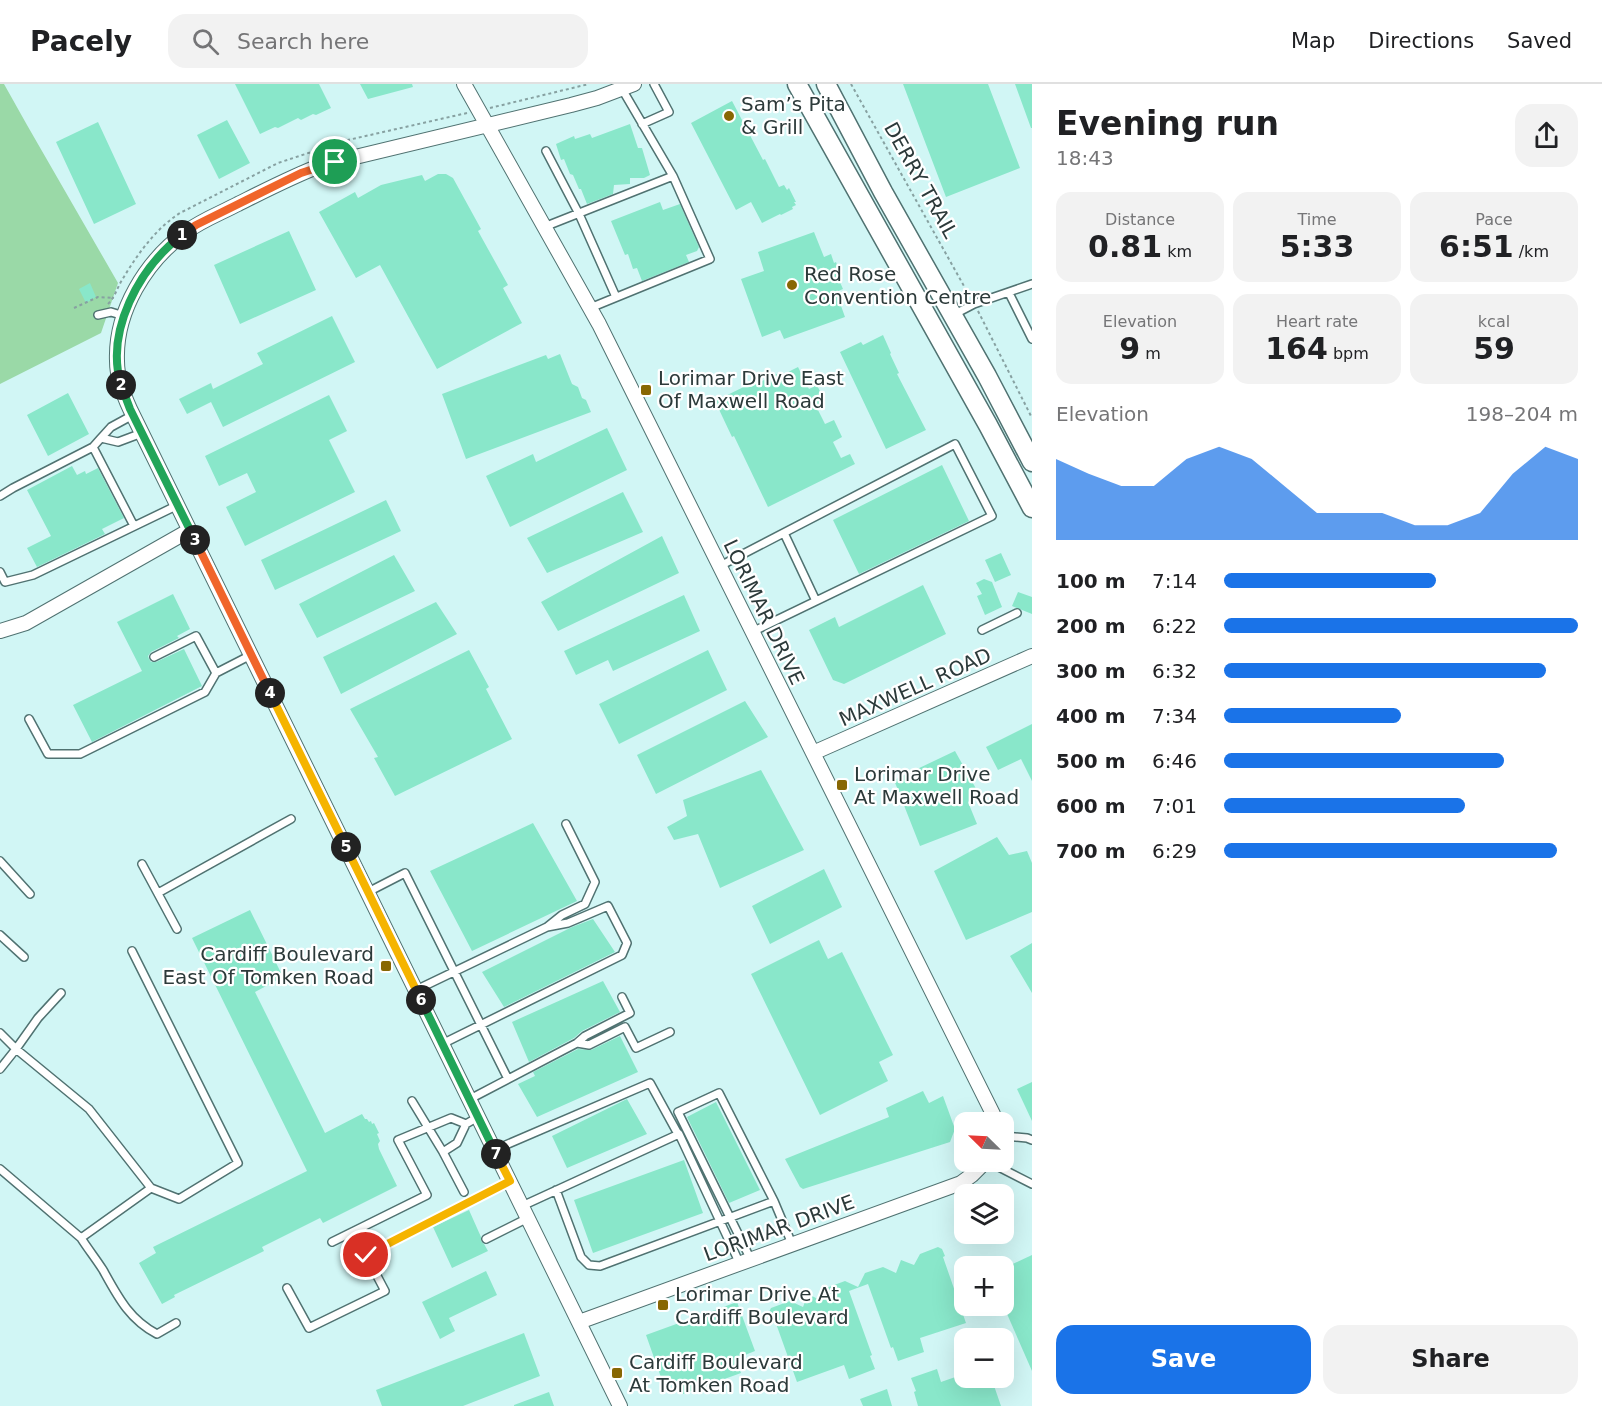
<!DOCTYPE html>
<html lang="en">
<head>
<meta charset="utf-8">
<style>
  body { margin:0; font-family:"DejaVu Sans",sans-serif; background:#f2f2f2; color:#202124; height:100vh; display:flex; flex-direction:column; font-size:22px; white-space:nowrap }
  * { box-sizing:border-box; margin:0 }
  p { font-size:20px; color:#757577 }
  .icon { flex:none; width:33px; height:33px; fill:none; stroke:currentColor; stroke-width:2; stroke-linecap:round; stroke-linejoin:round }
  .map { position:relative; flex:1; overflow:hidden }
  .drawer { display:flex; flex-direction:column; background:#fff; width:570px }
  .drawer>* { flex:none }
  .needle { width:39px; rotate:294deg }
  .tools { position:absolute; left:954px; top:1028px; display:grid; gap:12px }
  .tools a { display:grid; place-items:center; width:60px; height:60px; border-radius:12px; background:#fff; box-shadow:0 6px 24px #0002; font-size:30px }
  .pin { position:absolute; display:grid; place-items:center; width:51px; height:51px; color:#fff; margin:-26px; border:3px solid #fff; border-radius:50%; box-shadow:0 2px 6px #0007 }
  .km { position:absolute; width:30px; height:30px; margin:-15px; border-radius:50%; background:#222; color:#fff; font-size:16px; line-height:30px; text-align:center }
  .round { display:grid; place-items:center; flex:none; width:63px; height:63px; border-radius:18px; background:#f2f2f2 }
  .headline { display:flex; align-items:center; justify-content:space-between; height:102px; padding:0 24px }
  h1 { font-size:33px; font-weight:800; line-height:45px }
  .stats { display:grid; grid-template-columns:repeat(3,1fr); gap:9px; height:102px; padding:6px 24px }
  .stats div { display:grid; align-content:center; border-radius:15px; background:#f2f2f2; text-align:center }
  .stats b { font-size:30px; font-weight:800 }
  .stats small { font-size:16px; font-weight:400 }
  .stats p { font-size:16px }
  .chart { height:168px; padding:12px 24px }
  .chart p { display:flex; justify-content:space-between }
  .chart svg { width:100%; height:108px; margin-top:6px; fill:#1a73e8; opacity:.7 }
  .cta { display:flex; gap:12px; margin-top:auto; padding:12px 24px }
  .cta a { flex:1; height:69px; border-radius:18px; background:#1a73e8; color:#fff; font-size:24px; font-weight:800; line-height:69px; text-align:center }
  .cta a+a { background:#f2f2f2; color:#202124 }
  ul { padding:0 24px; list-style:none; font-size:20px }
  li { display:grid; grid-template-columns:96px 72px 1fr; align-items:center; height:45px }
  li i { height:15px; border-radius:8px; background:#1a73e8 }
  header { display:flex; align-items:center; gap:36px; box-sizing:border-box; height:84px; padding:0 30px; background:#fff; border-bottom:2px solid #e0e0e0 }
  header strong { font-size:28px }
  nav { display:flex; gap:33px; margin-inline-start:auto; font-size:21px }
  .search { width:420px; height:54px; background:#f2f2f2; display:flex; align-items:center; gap:15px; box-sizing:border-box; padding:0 21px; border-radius:18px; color:#757577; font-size:22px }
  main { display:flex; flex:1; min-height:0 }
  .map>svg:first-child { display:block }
</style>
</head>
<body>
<header>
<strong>Pacely</strong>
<div class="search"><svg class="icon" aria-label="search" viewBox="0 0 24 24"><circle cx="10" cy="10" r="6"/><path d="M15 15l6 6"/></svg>Search here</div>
<nav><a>Map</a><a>Directions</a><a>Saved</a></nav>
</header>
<main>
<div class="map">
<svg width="1032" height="1322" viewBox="0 0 1032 1322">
  <rect width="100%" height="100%" fill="#d1f6f5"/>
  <path fill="#9ad9a7" d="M0 0H4L27 41 118 199 101 249 0 300Z"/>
  <path fill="#89e7ca" d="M235 0H319L331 24 316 31 313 30 301 36 298 34 278 44 275 43 260 50Z
    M360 0H412L413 3 368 15Z
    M903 0H988L1020 84 946 113Z
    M1015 0H1032V44H1031Z
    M732 17 763 76 765 75 779 103 784 101 787 106 789 104 796 118H794L796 121 792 123 793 125 781 131 780 130 762 139 751 118 736 126 691 39Z
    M227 36 250 79 219 95 197 51Z
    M98 38 136 120 94 140 56 58Z
    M630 40 638 64H642L650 91 644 94H630V100L614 101 613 110 587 120 581 105H579L573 91 570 90 564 75 561 76 556 60 574 52 575 55 590 50 592 54Z
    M438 90H446L453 94 481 145 478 147 508 201 503 204 522 239 437 285 380 181 356 194 319 128 355 108 358 114 381 101 422 91 425 97Z
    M660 118 663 126 680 120 699 163 697 167 686 171 689 178 642 197 637 184 633 185 628 170 625 171 611 137Z
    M289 147 316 206 240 240 214 181Z
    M814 148 824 173 831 170 834 179 836 178 842 195 839 196 843 205 836 208 845 233 784 255 780 246 762 253 741 195 764 187 758 168Z
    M90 199 96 213 86 219 79 205Z
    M332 232 355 278 223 343 211 318 187 330 179 315 211 299 213 305 263 280 257 269Z
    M883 251 891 269 890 270 899 289 897 290 926 346 886 365 840 268 861 258 863 261Z
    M560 270 572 300 578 303 582 314 586 316 591 328 466 375 442 310 546 271 548 275Z
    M798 283 809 305 817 301 825 318 816 322 825 340 834 336 842 353 833 358 841 374 850 370 855 380 768 423 734 352 732 353 715 317 758 296 760 298 779 289 780 292Z
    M68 309 89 350 48 372 27 331Z
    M329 311 347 347 329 356 355 408 245 462 226 423 256 408 247 389 219 402 205 372Z
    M607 344 627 386 510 443 486 392 533 370 536 378Z
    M942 381 969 437 859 490 833 436Z
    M72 382 77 391 85 387 86 390 98 384 124 434 102 445 105 450 37 483 27 464 51 452 27 406Z
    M623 408 643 448 547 489 527 454Z
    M386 416 401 447 275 506 261 476Z
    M662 452 679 489 558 547 541 518Z
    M1001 469 1011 491 995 498 985 476Z
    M394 471 415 507 317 554 299 520Z
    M984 495 992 498 1002 523 985 531 977 512 982 510 976 499Z
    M923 501 946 550 844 600 833 596 809 546 835 533 839 543Z
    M1018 508 1032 513V530L1012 522Z
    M173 510 190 545 177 552 179 554 151 568 148 572 149 575 151 578H156L184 565 202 602 92 658 73 621 142 587 117 538Z
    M684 511 700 547 613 587 608 576 576 591 564 567Z
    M436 518 457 550 341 610 323 573Z
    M469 566 489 603 486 605 512 655 395 712 374 674 378 673 350 625Z
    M708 566 727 606 619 660 599 620Z
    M745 617 768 653 656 710 637 671Z
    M1032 640V697L1021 675 998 686 986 663Z
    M955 667 979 710 968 718 977 740 920 762 894 696Z
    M761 686 804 766 720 804 698 750 674 756 667 743 687 732 683 716Z
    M533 739 577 817 472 867 430 787Z
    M997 753 1009 771 1027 767 1032 779V828L966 856 934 787Z
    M824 785 842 823 770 860 752 822Z
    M250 826 283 893 255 908 325 1049 362 1030 365 1035H367L369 1038 371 1037 372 1040 374 1039 379 1049 377 1050 380 1057 378 1060 379 1065 397 1102 323 1139 320 1134 262 1163 264 1167 174 1211 175 1213 162 1220 139 1179 156 1169 153 1163 307 1087 192 854Z
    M593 835 615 868 504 923 482 888 572 843Z
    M819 856 828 875 842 868 893 971 879 978 888 997 820 1031 751 890Z
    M1032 859V909L1010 872Z
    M603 897 620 928 582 947 574 954 529 978 512 938Z
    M620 952 638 988 537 1033 518 1000 535 992 533 988 578 965 591 966Z
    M1032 998V1037L1017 1005Z
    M923 1007 929 1019 943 1012 955 1045 950 1058 803 1105 800 1103 785 1075 889 1033 886 1024Z
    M627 1015 647 1050 567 1084 552 1052Z
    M716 1018 760 1106 729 1119 687 1033Z
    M684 1076 703 1129 593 1169 574 1116Z
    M469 1126 481 1153V1157L484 1160 488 1167 452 1184 433 1143Z
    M938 1163 942 1165 945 1172 943 1173 966 1239 920 1254 924 1268 898 1277 893 1263 891 1264 868 1200 849 1207 872 1271 870 1272 875 1285 849 1295 844 1281 797 1298 774 1234 772 1235 769 1228 771 1224 790 1217 803 1223 808 1210 820 1216 826 1204 845 1197 858 1203 865 1189 883 1183 896 1189 901 1176 914 1181 920 1170Z
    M1032 1171V1287L1004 1223V1184Z
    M486 1187 497 1211 449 1234 455 1247 440 1255 422 1218Z
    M737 1218 755 1267 735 1275 741 1289 683 1310 679 1296 664 1302 646 1251Z
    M524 1249 540 1292 463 1322H382L376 1306Z
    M937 1285 941 1298 964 1290V1293H991L1001 1322H918L914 1308 916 1307 911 1294Z
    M887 1305 892 1322H863L860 1315Z
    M549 1308 554 1322H514V1321Z"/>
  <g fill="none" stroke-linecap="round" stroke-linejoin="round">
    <g stroke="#507271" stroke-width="10">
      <path id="lane" d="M622 5 673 92
        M642 40 669 28 654 0
        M546 67 579 130 616 213
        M544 143 673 92 710 175 590 224
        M1009 209 1032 255
        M98 231 111 228 124 232
        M953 231 974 220 1032 200
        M133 331 111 343 101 354 118 358 142 349
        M93 363 134 442
        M0 412 13 404 93 363 101 354
        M784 449 816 517
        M720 482 955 360 992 432 752 548
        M0 488 5 498 33 491 178 421
        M982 546 1017 529
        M154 573 196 552 216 589
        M29 635 48 670H80L205 608 216 589 251 571
        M0 777 30 810
        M142 780 177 845
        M368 808 405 789 508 995
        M158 809 291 735
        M0 851 24 873
        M416 906 547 843 562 831 585 820 595 798 566 740
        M61 909 38 934 16 965 89 1025 151 1104 179 1115 238 1079 132 867
        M0 949 16 965 0 985
        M577 959 589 961 625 943 636 964 670 948
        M442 960 622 871 627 859 608 822 568 839 547 843
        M470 1015 577 959 585 952 630 929 622 913
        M412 1017 443 1068
        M1004 1052 1027 1054 1032 1056
        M494 1066 650 999 678 1050
        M987 1077 1032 1100
        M0 1085 81 1154 151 1104
        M556 1106 581 1173 589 1181 600 1182 774 1117 792 1160
        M464 1108 443 1068 457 1059 466 1040
        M522 1122 679 1050 740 1180
        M81 1154C88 1165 96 1175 103 1186 118 1213 129 1235 157 1250L176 1239
        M486 1155 528 1134
        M332 1158 427 1111 398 1056 451 1034 466 1040 478 1033
        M751 1176 678 1028 719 1009 774 1117
        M287 1204 309 1244 385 1207 366 1171 510 1097"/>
    </g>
    <g stroke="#507271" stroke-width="16">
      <path id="street" d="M464 0 599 240 993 1030V1038
        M0 547 26 539 190 446
        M813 669 1032 572
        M579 1238 961 1099 972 1091 986 1077
        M620 1322 130 325C123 310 117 294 117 277 115 227 146 177 186 148 202 136 221 129 238 120 266 106 293 92 322 81L571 21 597 14 634 0"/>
    </g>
    <g stroke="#507271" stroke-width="21">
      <path id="secondary" d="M797 0 988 341 1032 424
        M826 0 883 108 987 292 1032 378"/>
    </g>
    <path stroke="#87a1a1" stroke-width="2" stroke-dasharray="3 3" stroke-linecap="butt" d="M851 0 969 211
      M490 24 589 0
      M108 220C115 213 117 204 122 196 137 171 155 145 180 129L278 79 348 56 467 29
      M74 224 98 213 114 214
      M978 227 1032 334"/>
    <use href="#lane" stroke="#fff" stroke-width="7"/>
    <use href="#street" stroke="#fff" stroke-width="14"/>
    <use href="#secondary" stroke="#fff" stroke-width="18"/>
  </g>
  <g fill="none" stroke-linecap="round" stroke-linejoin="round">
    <g stroke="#fff" stroke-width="12">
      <path id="split-1" d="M182 151 196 141 301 89 335 78"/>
    </g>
    <g stroke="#fff" stroke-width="12">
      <path id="split-2" d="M121 301C105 247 139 184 182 151"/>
    </g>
    <g stroke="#fff" stroke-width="12">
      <path id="split-3" d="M121 301 130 325 195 456"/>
    </g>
    <g stroke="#fff" stroke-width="12">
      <path id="split-4" d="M195 456 270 609"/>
    </g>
    <g stroke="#fff" stroke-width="12">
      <path id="split-5" d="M270 609 346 763"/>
    </g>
    <g stroke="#fff" stroke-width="12">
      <path id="split-6" d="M346 763 421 916"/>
    </g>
    <g stroke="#fff" stroke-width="12">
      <path id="split-7" d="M421 916 496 1070"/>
    </g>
    <g stroke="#fff" stroke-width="12">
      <path id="split-8" d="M366 1171 510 1097 496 1070"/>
    </g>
    <use href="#split-1" stroke="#f0652b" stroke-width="8"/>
    <use href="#split-2" stroke="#22a559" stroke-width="8"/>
    <use href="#split-3" stroke="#22a559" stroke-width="8"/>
    <use href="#split-4" stroke="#f0652b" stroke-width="8"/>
    <use href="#split-5" stroke="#f5b400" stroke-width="8"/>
    <use href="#split-6" stroke="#f5b400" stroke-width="8"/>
    <use href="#split-7" stroke="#22a559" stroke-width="8"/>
    <use href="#split-8" stroke="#f5b400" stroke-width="8"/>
  </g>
  <g fill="#886703" stroke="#fff" stroke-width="2">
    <circle cx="729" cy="32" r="6"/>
    <circle cx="792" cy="201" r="6"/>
    <rect x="640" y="300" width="12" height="12" rx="3"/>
    <rect x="836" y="695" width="12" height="12" rx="3"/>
    <rect x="380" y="876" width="12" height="12" rx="3"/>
    <rect x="657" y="1215" width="12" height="12" rx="3"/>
    <rect x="611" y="1283" width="12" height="12" rx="3"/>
  </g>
  <g text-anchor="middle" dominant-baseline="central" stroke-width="4.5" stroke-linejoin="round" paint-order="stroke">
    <g font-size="20" fill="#2c3a3a" stroke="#fff" text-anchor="start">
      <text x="741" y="20">Sam’s Pita<tspan x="741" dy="23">&amp; Grill</tspan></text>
      <text x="804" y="190">Red Rose<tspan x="804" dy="23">Convention Centre</tspan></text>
      <text x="658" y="294">Lorimar Drive East<tspan x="658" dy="23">Of Maxwell Road</tspan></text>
      <text x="854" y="690">Lorimar Drive<tspan x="854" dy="23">At Maxwell Road</tspan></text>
      <text x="374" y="870" text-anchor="end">Cardiff Boulevard<tspan x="374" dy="23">East Of Tomken Road</tspan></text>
      <text x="675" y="1210">Lorimar Drive At<tspan x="675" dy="23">Cardiff Boulevard</tspan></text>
      <text x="629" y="1278">Cardiff Boulevard<tspan x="629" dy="23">At Tomken Road</tspan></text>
    </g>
    <g font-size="20" fill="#2c3a3a" stroke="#fff">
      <text transform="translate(921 96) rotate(61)">DERRY TRAIL</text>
      <text transform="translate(764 528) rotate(64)">LORIMAR DRIVE</text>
      <text transform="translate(915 603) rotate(-24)">MAXWELL ROAD</text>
      <text transform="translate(779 1144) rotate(-20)">LORIMAR DRIVE</text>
    </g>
  </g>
</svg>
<div class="tools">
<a><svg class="needle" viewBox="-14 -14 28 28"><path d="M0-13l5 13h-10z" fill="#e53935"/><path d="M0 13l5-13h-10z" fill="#757577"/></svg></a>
<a><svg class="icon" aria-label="layers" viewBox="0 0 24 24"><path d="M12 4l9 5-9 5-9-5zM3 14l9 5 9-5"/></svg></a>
<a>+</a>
<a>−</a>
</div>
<div class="pin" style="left:335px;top:78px;background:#1e9e55"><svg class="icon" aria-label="arrive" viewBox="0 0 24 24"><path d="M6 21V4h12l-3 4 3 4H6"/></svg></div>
<div class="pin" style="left:366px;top:1171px;background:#d93025"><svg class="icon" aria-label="check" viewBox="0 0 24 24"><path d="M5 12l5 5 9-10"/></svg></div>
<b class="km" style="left:182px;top:151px">1</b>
<b class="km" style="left:121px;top:301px">2</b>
<b class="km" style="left:195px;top:456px">3</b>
<b class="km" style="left:270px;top:609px">4</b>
<b class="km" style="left:346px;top:763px">5</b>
<b class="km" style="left:421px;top:916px">6</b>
<b class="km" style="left:496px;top:1070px">7</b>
</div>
<section class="drawer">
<div class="headline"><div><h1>Evening run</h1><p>18:43</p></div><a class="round"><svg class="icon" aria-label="share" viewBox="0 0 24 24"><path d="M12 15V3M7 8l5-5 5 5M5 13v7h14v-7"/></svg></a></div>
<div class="stats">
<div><p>Distance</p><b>0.81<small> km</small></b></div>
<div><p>Time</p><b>5:33</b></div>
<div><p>Pace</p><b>6:51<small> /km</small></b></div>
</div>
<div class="stats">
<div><p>Elevation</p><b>9<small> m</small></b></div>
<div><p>Heart rate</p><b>164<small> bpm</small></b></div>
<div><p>kcal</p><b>59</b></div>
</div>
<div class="chart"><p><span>Elevation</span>198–204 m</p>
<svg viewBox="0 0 160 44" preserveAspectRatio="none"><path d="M0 44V11L10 17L20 22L30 22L40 11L50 6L60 11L70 22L80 33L90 33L100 33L110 38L120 38L130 33L140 17L150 6L160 11V44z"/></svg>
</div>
<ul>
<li><b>100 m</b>7:14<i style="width:60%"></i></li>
<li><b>200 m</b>6:22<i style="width:100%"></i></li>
<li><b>300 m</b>6:32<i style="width:91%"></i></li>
<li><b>400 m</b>7:34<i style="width:50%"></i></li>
<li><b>500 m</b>6:46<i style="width:79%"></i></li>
<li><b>600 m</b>7:01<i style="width:68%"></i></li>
<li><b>700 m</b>6:29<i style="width:94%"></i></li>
</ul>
<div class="cta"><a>Save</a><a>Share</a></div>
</section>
</main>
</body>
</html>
